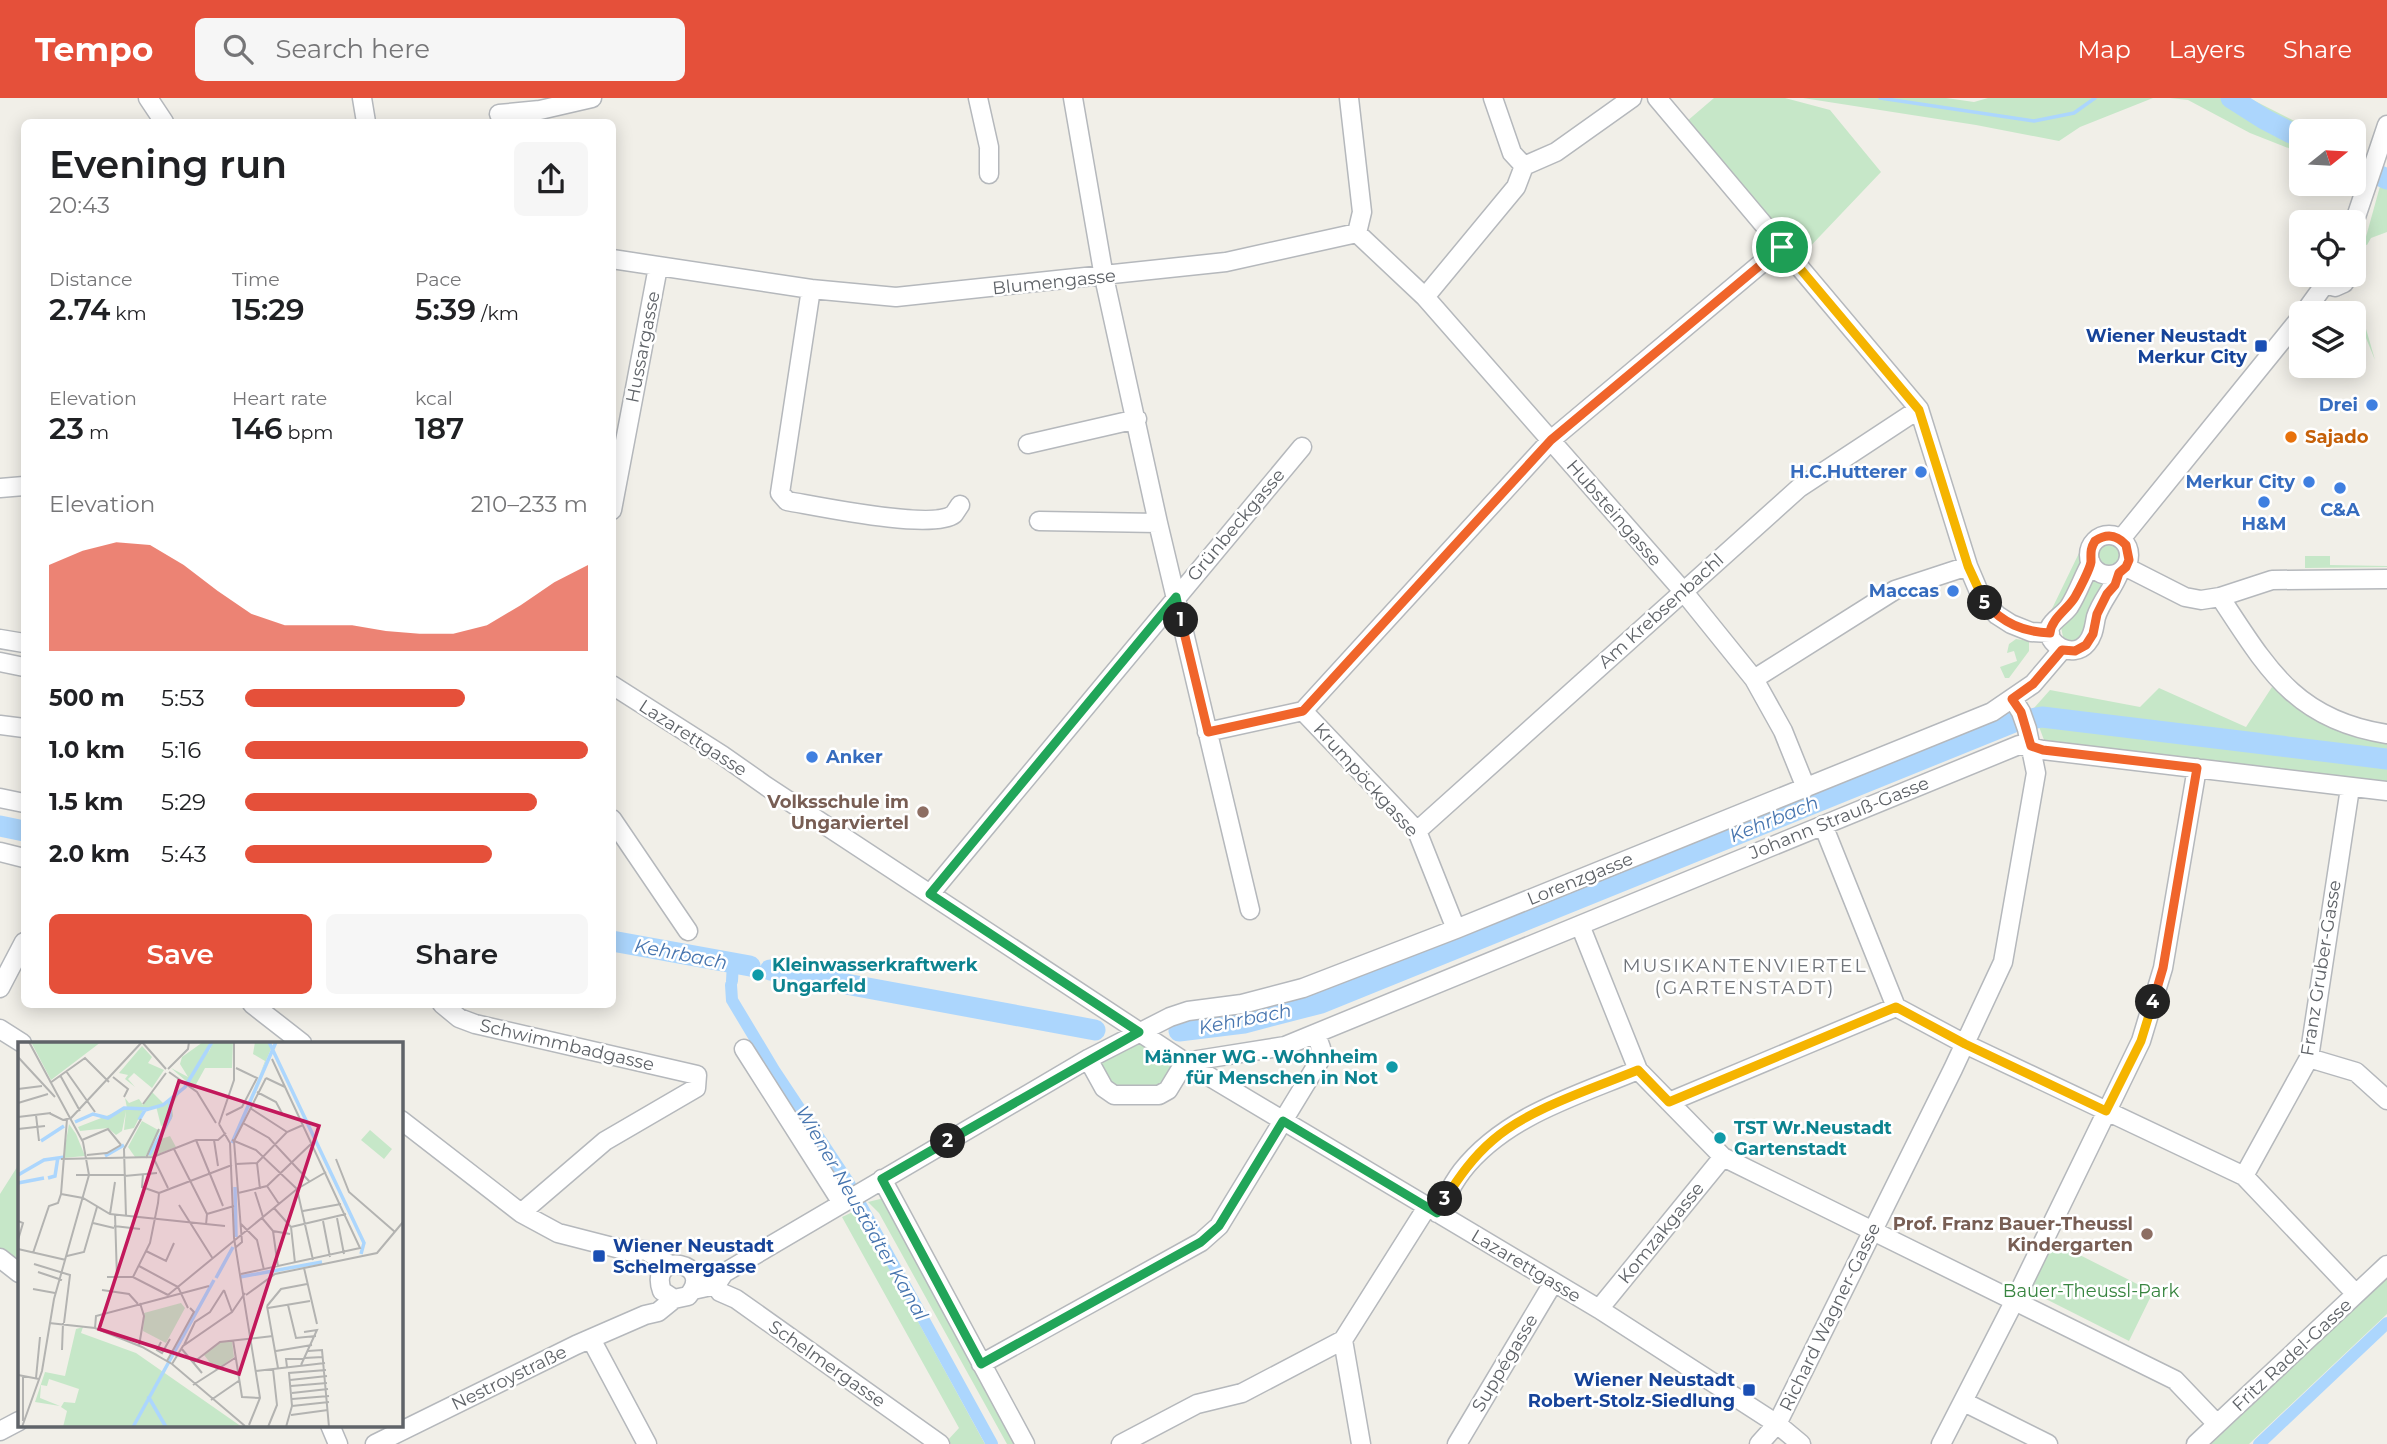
<!DOCTYPE html>
<html lang="en">
<head>
<meta charset="utf-8">
<style>
  body { margin:0; font-family:Montserrat,sans-serif; background:#f6f6f6; color:#202124; height:100vh; display:flex; flex-direction:column; font-size:26px; white-space:nowrap }
  * { box-sizing:border-box; margin:0 }
  p { font-size:23px; color:#757577 }
  .icon { flex:none; width:38px; height:38px; fill:none; stroke:currentColor; stroke-width:2; stroke-linecap:round; stroke-linejoin:round }
  .map { position:relative; flex:1; overflow:hidden }
  .side { position:absolute; left:21px; top:21px; width:595px; height:889px; display:flex; flex-direction:column; background:#fff; border-radius:10px; box-shadow:0 4px 18px #0003 }
  .side>* { flex:none }
  .needle { width:46px; rotate:72deg }
  .tools { position:absolute; left:2289px; top:21px; display:grid; gap:14px }
  .tools a { display:grid; place-items:center; width:77px; height:77px; border-radius:10px; background:#fff; box-shadow:0 4px 18px #0003; font-size:35px }
  .pin { position:absolute; display:grid; place-items:center; width:60px; height:60px; color:#fff; margin:-30px; border:4px solid #fff; border-radius:50%; box-shadow:0 2px 7px #0007 }
  .km { position:absolute; width:35px; height:35px; margin:-18px; border-radius:50%; background:#222; color:#fff; font-size:19px; line-height:35px; text-align:center }
  .round { display:grid; place-items:center; flex:none; width:74px; height:74px; border-radius:10px; background:#f6f6f6 }
  .headline { display:flex; align-items:center; justify-content:space-between; height:119px; padding:0 28px }
  h1 { font-size:38px; font-weight:600; line-height:52px }
  .stats { display:grid; grid-template-columns:repeat(3,1fr); gap:10px; height:119px; padding:7px 28px }
  .stats div { display:grid; align-content:center }
  .stats b { font-size:30px; font-weight:600 }
  .stats small { font-size:19px; font-weight:400 }
  .stats p { font-size:19px }
  .chart { height:196px; padding:14px 28px }
  .chart p { display:flex; justify-content:space-between }
  .chart svg { width:100%; height:126px; margin-top:7px; fill:#e5503a; opacity:.7 }
  .button { display:flex; gap:14px; margin-top:auto; padding:14px 28px }
  .button a { flex:1; height:80px; border-radius:10px; background:#e5503a; color:#fff; font-size:28px; font-weight:600; line-height:80px; text-align:center }
  .button a+a { background:#f6f6f6; color:#202124 }
  ul { padding:0 28px; list-style:none; font-size:23px }
  li { display:grid; grid-template-columns:112px 84px 1fr; align-items:center; height:52px }
  li i { height:18px; border-radius:9px; background:#e5503a }
  header { display:flex; align-items:center; gap:42px; box-sizing:border-box; height:98px; padding:0 35px; background:#e5503a; color:#fff }
  header strong { font-size:33px }
  nav { display:flex; gap:38px; margin-inline-start:auto; font-size:24px }
  .search { width:490px; height:63px; background:#f6f6f6; display:flex; align-items:center; gap:18px; box-sizing:border-box; padding:0 24px; border-radius:10px; color:#757577; font-size:26px }
  .map>svg:first-child { display:block }
</style>
</head>
<body>
<header>
<strong>Tempo</strong>
<div class="search"><svg class="icon" aria-label="search" viewBox="0 0 24 24"><circle cx="10" cy="10" r="6"/><path d="M15 15l6 6"/></svg>Search here</div>
<nav><a>Map</a><a>Layers</a><a>Share</a></nav>
</header>
<div class="map">
<svg width="2387" height="1346" viewBox="0 0 2387 1346">
  <rect width="100%" height="100%" fill="#f1efe8"/>
  <path fill="#c6e7c8" d="M1714 0H1785L1830 12 1881 74 1802 157 1686 24Z
    M1803 0H1946L1974 4 1988 0H2153L2080 29 2059 43 1976 27Z
    M2170 0H2249L2314 33H2301V55L2250 35 2188 2Z
    M2382 81 2387 84V134L2371 140 2367 147 2364 146Z
    M2356 206 2362 217 2375 262 2366 240 2354 244V215H2328L2342 213Z
    M2098 457a11 11 0 1 1 22 0a11 11 0 1 1-22 0Z
    M2080 453C2087 480 2066 501 2048 519Z
    M2305 458H2330V467L2387 468V469L2305 470Z
    M2092 475 2111 481 2091 513 2080 541 2071 544 2063 539 2061 529Z
    M2016 541 2029 543V553L2009 580H2005L2000 569 2017 563 2014 553 2007 555 2009 546Z
    M2272 589 2326 620 2387 639V655L2034 610 2050 592 2140 609 2159 590 2246 629Z
    M2038 626 2387 669V686L2044 642Z
    M1134 946 1142 947 1176 968 1165 988 1116 991 1108 986 1099 965Z
    M19 1066V1166L0 1150V1096Z
    M884 1100 1019 1346H1007L879 1115 868 1104Z
    M857 1112 985 1346H951L947 1343 959 1330 842 1119Z
    M2054 1144 2153 1194 2129 1243 2030 1193Z
    M2387 1180V1216L2249 1346H2211Z"/>
  <g fill="none" stroke-linecap="round" stroke-linejoin="round">
    <path stroke="#acd6fd" stroke-width="3.5" d="M1880 0 2034 23 2074 15 2095 0"/>
    <path stroke="#acd6fd" stroke-width="12" d="M732 883 733 865
      M731 887 732 902 774 972 847 1082 992 1346
      M2259 1346 2387 1225"/>
    <path stroke="#acd6fd" stroke-width="21" d="M2231 0 2264 21 2301 40
      M2354 66 2387 81
      M0 728 24 733
      M612 843 750 868
      M770 872 1095 932
      M1179 933 1244 925 1321 905 2014 624 2042 619 2387 661"/>
    <g stroke="#b5b8bc" stroke-width="21">
      <path id="minor" d="M148 0 164 24
        M362 0 366 24
        M978 0 989 49V76
        M1073 0 1104 179 1158 425 1250 812
        M1493 0 1512 55 1524 68
        M1657 0 1919 311 1968 468 1982 501 1997 517 2011 526 2031 534 2050 535
        M499 16 540 12 592 0
        M2354 125 2387 27
        M1357 135 1425 199 1683 493 1754 581 1783 633 1806 690
        M612 161 811 191 896 199 1226 164 1357 135 1362 114 1349 0
        M2319 177 2325 186 2335 189 2344 185 2348 177
        M811 191 780 395 787 403C817 408 933 433 954 416 956 413 958 410 960 407
        M1425 199 1516 89 1524 68 1556 54 1632 0
        M2304 215 2325 186
        M1028 346 1137 321
        M0 390 24 388
        M612 412 658 169
        M1039 423 1158 425
        M2089 457a20 20 0 1 1 40 0a20 20 0 1 1-40 0Z
        M2121 441 2301 219
        M2091 465C2083 479 2078 495 2069 509 2064 516 2053 522 2050 529 2044 546 2073 562 2087 545 2094 537 2094 528 2096 519 2101 503 2113 491 2119 475
        M2126 469 2185 499 2201 502 2220 499 2272 482 2387 481
        M2220 499C2267 570 2295 622 2387 636
        M0 541 24 545
        M0 564 24 569
        M1754 581 1895 492 1968 468
        M612 587 722 657 766 688 1185 964 1599 1211 1777 1326 1801 1346
        M1303 613 1417 733 1456 831
        M0 627 24 630
        M1207 634 1303 613 1551 342 1782 148
        M0 700 24 705
        M612 721 688 833
        M1823 727 1896 909 1965 946 2244 1078 2356 1196
        M1417 733 1799 390 1919 311
        M0 754 24 760
        M930 796 1302 349
        M1580 827 1638 972 1723 1059 2175 1282 2217 1326
        M0 890 24 844
        M252 906 302 945
        M442 906 459 920 475 926 697 977 696 990 605 1043 521 1115
        M0 931 22 945
        M744 951 842 1105
        M2309 960 2356 974 2387 1002
        M1088 961 1104 990 1114 997H1159L1168 992 1185 964 1285 948 2019 647 2043 652 2387 693
        M1669 1004 1896 909
        M401 1022 521 1115 558 1135 632 1154 645 1152 670 1167
        M2244 1078 2309 960 2350 690
        M882 1081 1025 1346
        M1437 1115C1445 1101 1452 1086 1462 1073 1505 1018 1576 998 1638 972
        M0 1160 19 1175
        M716 1187 720 1194 736 1201 940 1346
        M693 1192 716 1187 724 1175 1088 961 1170 919 1188 913 1242 906 1303 890 1456 831 1992 614 2033 586 2062 552
        M1599 1211 1723 1059
        M591 1241 647 1346
        M981 1266 1201 1144 1219 1128 1320 962 1321 950 1316 936
        M1964 1304 2048 1346
        M330 1327 338 1346
        M0 1333 19 1323
        M375 1346 576 1247 645 1217 658 1214 674 1201 688 1198C717 1164 647 1151 662 1193L674 1201
        M1121 1346 1197 1306 1242 1295 1343 1242
        M1361 1346 1343 1242 1427 1109
        M1457 1346 1553 1185
        M1759 1346 1777 1326 1953 971 2003 864 2036 675 2027 631 2021 614 2013 601
        M1941 1346 2015 1202 2141 943 2163 870 2197 670
        M2196 1346 2387 1167"/>
    </g>
    <use href="#minor" stroke="#fff" stroke-width="18"/>
  </g>
  <g fill="none" stroke-linecap="round" stroke-linejoin="round">
    <g stroke="#fff" stroke-width="14">
      <path id="split-1" d="M1181 522 1208 634 1303 613 1551 342 1782 149"/>
    </g>
    <g stroke="#fff" stroke-width="14">
      <path id="split-2" d="M948 1043 1139 934 930 796 1176 499 1181 522"/>
    </g>
    <g stroke="#fff" stroke-width="14">
      <path id="split-3" d="M948 1043 882 1081 981 1266 1201 1144 1219 1128 1283 1023 1437 1115 1445 1101"/>
    </g>
    <g stroke="#fff" stroke-width="14">
      <path id="split-4" d="M1445 1101C1459 1079 1473 1059 1493 1042 1528 1011 1594 990 1638 972L1669 1004 1896 909 1965 946 2106 1013 2141 943 2153 904"/>
    </g>
    <g stroke="#fff" stroke-width="14">
      <path id="split-5" d="M1985 505C2003 525 2023 534 2050 535 2051 521 2068 511 2075 499 2079 492 2090 471 2091 464 2091 455 2090 451 2095 443 2107 435 2117 437 2126 447L2129 462 2126 469 2119 475 2115 487 2107 496 2097 516 2093 536 2086 547 2075 553 2062 552 2033 586 2012 601 2021 614 2031 648 2043 652 2197 670 2163 870 2153 904"/>
    </g>
    <g stroke="#fff" stroke-width="14">
      <path id="split-6" d="M1782 149 1919 312 1968 468 1985 505"/>
    </g>
    <use href="#split-1" stroke="#f0652b" stroke-width="9"/>
    <use href="#split-2" stroke="#22a559" stroke-width="9"/>
    <use href="#split-3" stroke="#22a559" stroke-width="9"/>
    <use href="#split-4" stroke="#f5b400" stroke-width="9"/>
    <use href="#split-5" stroke="#f0652b" stroke-width="9"/>
    <use href="#split-6" stroke="#f5b400" stroke-width="9"/>
  </g>
  <g fill="#1a4fb4" stroke="#fff" stroke-width="2.5">
    <rect x="2254" y="241" width="14" height="14" rx="3.5"/>
    <rect x="592" y="1151" width="14" height="14" rx="3.5"/>
    <rect x="1742" y="1285" width="14" height="14" rx="3.5"/>
  </g>
  <g fill="#3f7fe0" stroke="#fff" stroke-width="2.5">
    <circle cx="2372" cy="307" r="7"/>
    <circle cx="1921" cy="374" r="7"/>
    <circle cx="2309" cy="384" r="7"/>
    <circle cx="2340" cy="390" r="7"/>
    <circle cx="2264" cy="404" r="7"/>
    <circle cx="1953" cy="493" r="7"/>
    <circle cx="812" cy="659" r="7"/>
  </g>
  <circle fill="#e8710a" stroke="#fff" stroke-width="2.5" cx="2291" cy="339" r="7"/>
  <g fill="#8d6e63" stroke="#fff" stroke-width="2.5">
    <circle cx="923" cy="714" r="7"/>
    <circle cx="2147" cy="1136" r="7"/>
  </g>
  <g fill="#0f9aa8" stroke="#fff" stroke-width="2.5">
    <circle cx="758" cy="877" r="7"/>
    <circle cx="1392" cy="969" r="7"/>
    <circle cx="1720" cy="1040" r="7"/>
  </g>
  <g text-anchor="middle" dominant-baseline="central" stroke-width="5" stroke-linejoin="round" paint-order="stroke">
    <g font-size="18" fill="#5f6368" stroke="#fff">
      <text transform="translate(1054 184) rotate(-6)">Blumengasse</text>
      <text transform="translate(643 249) rotate(-79)">Hussargasse</text>
      <text transform="translate(1614 415) rotate(49)">Hubsteingasse</text>
      <text transform="translate(1236 427) rotate(-50)">Grünbeckgasse</text>
      <text transform="translate(1661 513) rotate(-42)">Am Krebsenbachl</text>
      <text transform="translate(693 640) rotate(33)">Lazarettgasse</text>
      <text transform="translate(1366 682) rotate(48)">Krumpöckgasse</text>
      <text transform="translate(1839 720) rotate(-22)">Johann Strauß-Gasse</text>
      <text transform="translate(1580 781) rotate(-22)">Lorenzgasse</text>
      <text transform="translate(2321 870) rotate(-81)">Franz Gruber-Gasse</text>
      <text transform="translate(567 947) rotate(13)">Schwimmbadgasse</text>
      <text transform="translate(1661 1135) rotate(-51)">Komzakgasse</text>
      <text transform="translate(1526 1168) rotate(31)">Lazarettgasse</text>
      <text transform="translate(1830 1219) rotate(-64)">Richard Wagner-Gasse</text>
      <text transform="translate(2292 1257) rotate(-43)">Fritz Radel-Gasse</text>
      <text transform="translate(1505 1265) rotate(-59)">Suppégasse</text>
      <text transform="translate(827 1266) rotate(35)">Schelmergasse</text>
      <text transform="translate(509 1280) rotate(-26)">Nestroystraße</text>
    </g>
    <g font-size="18" font-weight="bold" fill="#164399" stroke="#fff" text-anchor="end">
      <text x="2247" y="238">Wiener Neustadt<tspan x="2247" dy="21">Merkur City</tspan></text>
      <text x="613" y="1148" text-anchor="start">Wiener Neustadt<tspan x="613" dy="21">Schelmergasse</tspan></text>
      <text x="1735" y="1282">Wiener Neustadt<tspan x="1735" dy="21">Robert-Stolz-Siedlung</tspan></text>
    </g>
    <g font-size="18" font-weight="bold" fill="#366cbe" stroke="#fff" text-anchor="end">
      <text x="2358" y="307">Drei</text>
      <text x="1907" y="374">H.C.Hutterer</text>
      <text x="2295" y="384">Merkur City</text>
      <text x="2340" y="412" text-anchor="middle">C&amp;A</text>
      <text x="2264" y="426" text-anchor="middle">H&amp;M</text>
      <text x="1939" y="493">Maccas</text>
      <text x="826" y="659" text-anchor="start">Anker</text>
    </g>
    <g font-size="18" font-weight="bold" fill="#c56008" stroke="#fff" text-anchor="start">
      <text x="2305" y="339">Sajado</text>
    </g>
    <g font-size="18" font-weight="bold" fill="#785e54" stroke="#fff" text-anchor="end">
      <text x="909" y="704">Volksschule im<tspan x="909" dy="21">Ungarviertel</tspan></text>
      <text x="2133" y="1126">Prof. Franz Bauer-Theussl<tspan x="2133" dy="21">Kindergarten</tspan></text>
    </g>
    <g font-size="18" font-weight="bold" fill="#0d838f" stroke="#fff" text-anchor="start">
      <text x="772" y="867">Kleinwasserkraftwerk<tspan x="772" dy="21">Ungarfeld</tspan></text>
      <text x="1378" y="959" text-anchor="end">Männer WG - Wohnheim<tspan x="1378" dy="21">für Menschen in Not</tspan></text>
      <text x="1734" y="1030">TST Wr.Neustadt<tspan x="1734" dy="21">Gartenstadt</tspan></text>
    </g>
    <g font-size="18" fill="#388540" stroke="#fff">
      <text x="2091" y="1193">Bauer-Theussl-Park</text>
    </g>
    <g font-size="19" font-style="italic" fill="#4775af" stroke="#fff">
      <text transform="translate(1774 721) rotate(-22)">Kehrbach</text>
      <text transform="translate(681 856) rotate(11)">Kehrbach</text>
      <text transform="translate(1245 921) rotate(-11)">Kehrbach</text>
      <text transform="translate(862 1115) rotate(60)">Wiener Neustädter Kanal</text>
    </g>
    <g font-size="19" letter-spacing="2" fill="#70747a" stroke="#fff">
      <text x="1745" y="867">MUSIKANTENVIERTEL<tspan x="1745" dy="22">(GARTENSTADT)</tspan></text>
    </g>
  </g>
  <g transform="translate(18 944)">
    <rect width="385" height="385" fill="#f1efe8"/>
    <path d="M13 0H83L33 38ZM185 0H194L190 12 195 0H215L214 26H187L176 46 153 26 170 35 162 22 164 15ZM237 0H250L253 7 241 35 247 19 235 12ZM124 4 134 15 130 21 146 28 134 46 116 31 110 37 117 45 107 37 110 33 101 31ZM165 45 154 63 155 74 143 97 152 94 158 105 135 114H130L148 82 143 84 138 64 125 68 116 86 106 88 108 69 104 89 98 93 90 86 62 89 60 85 109 66 107 56 111 61 121 57 125 63 134 50 146 62ZM124 79 142 89 127 115H117L110 105ZM51 82 58 92 67 114 45 116ZM352 88 374 107 366 117 343 98ZM163 261 167 266 148 301 125 289 126 271ZM65 285 63 291 118 311 224 385H45L49 369 43 365 46 360 57 361 61 347 31 337 29 344 23 343 22 356 42 364 17 360 27 330 47 334 58 287ZM214 299 216 315 198 328 186 313 202 300Z" fill="#c6e7c8"/>
    <path fill="none" stroke="#acd6fd" stroke-width="3.5" d="M251 0 346 201 343 212M121 78 127 68 145 63 167 45 194 0M57 80 75 72 90 76 106 66 130 67M23 99 46 84M214 101 258 0M131 113 152 76V58M87 114 106 103M0 133 26 118 47 115M30 136 37 134 40 115M0 141 26 136M217 145 218 195M222 235 304 220M198 236 215 205M130 354 148 385M115 385 196 238"/>
    <path fill="none" stroke="#b3b3b1" stroke-width="2" d="M124 0 148 27M0 15 37 55M150 27 170 7 171 0M48 29 77 70M151 30 179 50 198 81M42 33 62 69M95 35 110 47 106 55M248 36 267 45M32 41 67 16 91 40M0 47 24 44M239 50 258 60 265 73M0 61 30 52M125 62 148 31M232 66 269 90M31 71 45 78 53 76 124 0M18 73 21 99M208 73 224 65 239 36 218 26M0 75 33 71M225 81 251 96 291 139M201 82 212 101 216 196 242 356 231 383M201 82 216 38V0M0 87 27 84M64 98 90 87 103 103M178 98 205 164M196 98 200 124M214 98 238 108 279 147 295 218M156 107 189 172 188 183M69 113 89 111 103 103M135 115 150 146M128 116 141 87M43 117 135 115 178 98H200L208 91M318 117 331 150 377 190M239 121 242 147M218 122 239 121 269 90 285 83M58 133H106M106 134 139 131M249 144 261 162M237 150 245 175M141 151 214 123M220 151 249 144 294 101M43 152 65 156 92 172 207 184M161 163 195 217M256 166 273 185 277 221M285 169 323 162M92 172 97 140M97 172 99 236M189 172 216 164M108 174 106 107 123 77M244 176 255 189 272 192M319 176 326 212M0 179 5 181 0 198M305 179 312 215M75 181 96 186M223 182 239 198 246 228M96 184 122 187M273 185 328 172M255 189 260 225M217 206 224 200 216 99 248 36M0 207 48 218M128 209 148 219 156 201M15 211 31 164 40 161 43 152 49 77M49 214 66 210 79 165M16 222 52 233 46 281M121 224 160 245 170 266M286 226 299 282M20 230 44 238M223 232 342 206 254 17M89 235H115L150 253M115 235 132 201 140 161 141 151 124 145 125 132M15 247 37 251M84 248 111 252 120 262M206 248 214 270M150 253 279 147 308 130M228 253 257 232 359 211 385 180M270 263 278 296 298 294M249 264 260 326M249 264 263 247 289 242M250 266 292 259M31 281 77 286 124 305 154 322 227 384M77 286 78 274 191 244M215 298 224 355 242 356M143 300 139 308 144 311 152 297M166 303 177 280 192 270 206 248M121 304 126 274 122 261M163 306 184 331M44 308 45 281M258 309 294 303M290 309 304 308 311 385M149 319 176 270 172 266M176 320 202 300 255 294M154 322 165 304 214 270 227 251M283 323 299 288 286 290M269 325 268 317 305 315M238 329 307 321M0 333 21 337M5 334V379M18 336 22 295M272 338 309 334M175 343 217 316M273 344 309 341M274 351 310 347M274 357 311 354M193 358 222 338M274 364 311 360M273 373 310 368M4 385 24 329 36 257 71 133 65 100 11 0M250 385 259 363 255 327M268 385 274 364 271 331 308 328"/>
    <path fill="#c2185b" fill-opacity="0.15" stroke="#c2185b" stroke-width="3.5" d="M161 39 301 84 221 332 81 287Z"/>
    <rect width="385" height="385" fill="none" stroke="#5f6368" stroke-width="3.5"/>
  </g>
</svg>
<div class="tools">
<a><svg class="needle" viewBox="-14 -14 28 28"><path d="M0-13l5 13h-10z" fill="#e53935"/><path d="M0 13l5-13h-10z" fill="#757577"/></svg></a>
<a><svg class="icon" aria-label="locate" viewBox="0 0 24 24"><circle cx="12" cy="12" r="6"/><path d="M12 2v4M12 18v4M2 12h4M18 12h4"/></svg></a>
<a><svg class="icon" aria-label="layers" viewBox="0 0 24 24"><path d="M12 4l9 5-9 5-9-5zM3 14l9 5 9-5"/></svg></a>
</div>
<div class="pin" style="left:1782px;top:149px;background:#1e9e55"><svg class="icon" aria-label="arrive" viewBox="0 0 24 24"><path d="M6 21V4h12l-3 4 3 4H6"/></svg></div>
<b class="km" style="left:1181px;top:522px">1</b>
<b class="km" style="left:948px;top:1043px">2</b>
<b class="km" style="left:1445px;top:1101px">3</b>
<b class="km" style="left:2153px;top:904px">4</b>
<b class="km" style="left:1985px;top:505px">5</b>
<section class="side">
<div class="headline"><div><h1>Evening run</h1><p>20:43</p></div><a class="round"><svg class="icon" aria-label="share" viewBox="0 0 24 24"><path d="M12 15V3M7 8l5-5 5 5M5 13v7h14v-7"/></svg></a></div>
<div class="stats">
<div><p>Distance</p><b>2.74<small> km</small></b></div>
<div><p>Time</p><b>15:29</b></div>
<div><p>Pace</p><b>5:39<small> /km</small></b></div>
</div>
<div class="stats">
<div><p>Elevation</p><b>23<small> m</small></b></div>
<div><p>Heart rate</p><b>146<small> bpm</small></b></div>
<div><p>kcal</p><b>187</b></div>
</div>
<div class="chart"><p><span>Elevation</span>210–233 m</p>
<svg viewBox="0 0 160 44" preserveAspectRatio="none"><path d="M0 44V14L10 9L20 6L30 7L40 14L50 23L60 31L70 35L80 35L90 35L100 37L110 38L120 38L130 35L140 28L150 20L160 14V44z"/></svg>
</div>
<ul>
<li><b>500 m</b>5:53<i style="width:64%"></i></li>
<li><b>1.0 km</b>5:16<i style="width:100%"></i></li>
<li><b>1.5 km</b>5:29<i style="width:85%"></i></li>
<li><b>2.0 km</b>5:43<i style="width:72%"></i></li>
</ul>
<div class="button"><a>Save</a><a>Share</a></div>
</section>
</div>
</body>
</html>
